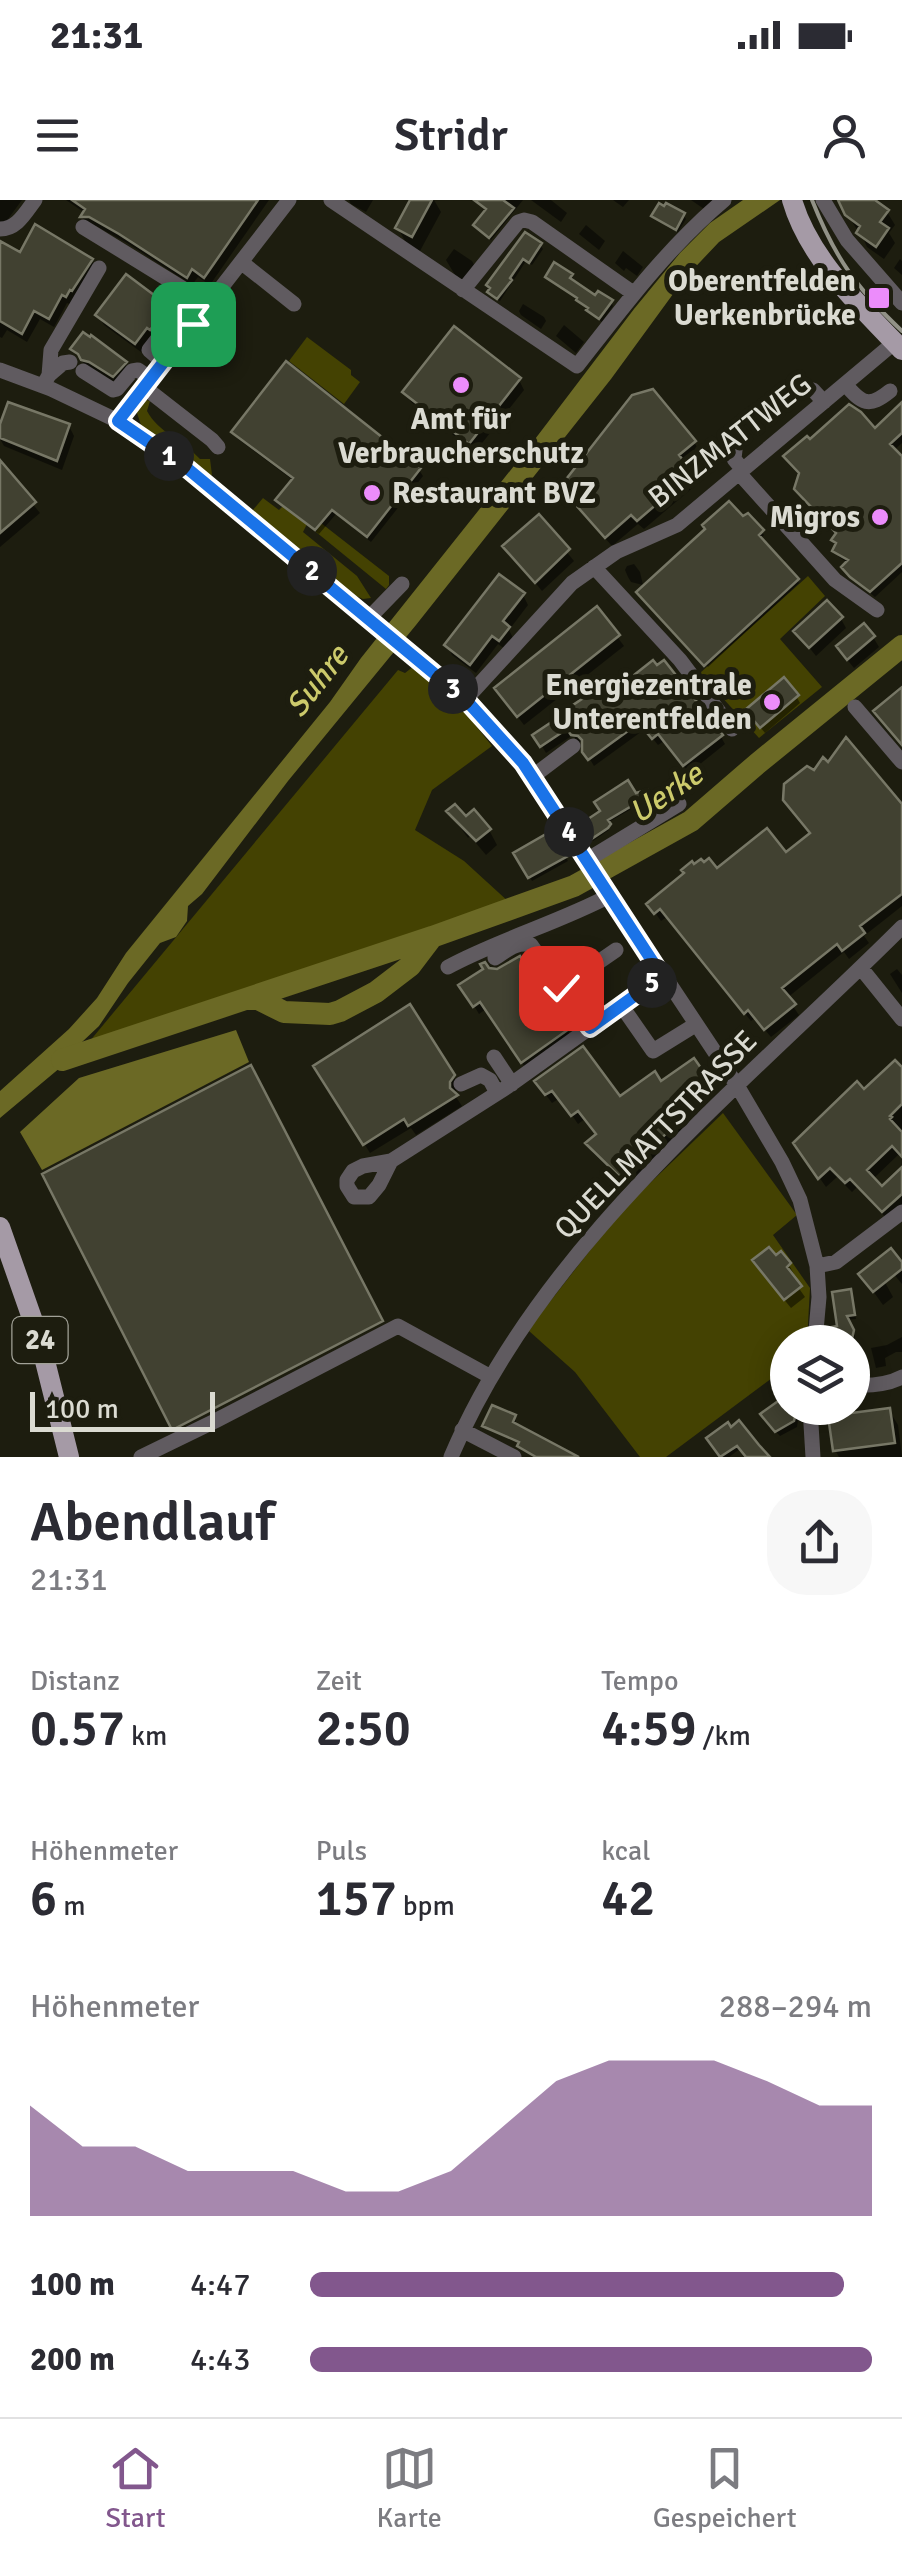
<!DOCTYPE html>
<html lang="de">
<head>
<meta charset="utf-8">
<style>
  body { margin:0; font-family:Signika,sans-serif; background:#f7f7f7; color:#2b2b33; height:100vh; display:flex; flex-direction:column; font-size:38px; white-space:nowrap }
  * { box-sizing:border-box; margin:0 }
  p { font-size:32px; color:#7c7c81 }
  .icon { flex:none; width:55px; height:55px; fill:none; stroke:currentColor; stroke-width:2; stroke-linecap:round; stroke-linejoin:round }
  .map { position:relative; height:1257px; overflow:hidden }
  .drawer { display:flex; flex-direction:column; background:#fff; flex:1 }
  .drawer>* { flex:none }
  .tools { position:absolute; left:770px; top:1125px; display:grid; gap:20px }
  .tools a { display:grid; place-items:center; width:100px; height:100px; border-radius:50%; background:#fff; box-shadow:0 5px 25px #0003; font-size:50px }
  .scale { position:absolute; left:30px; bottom:25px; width:185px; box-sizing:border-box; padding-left:10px; border:5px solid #dbdbd2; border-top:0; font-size:28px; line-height:35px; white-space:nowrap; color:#dbdbd2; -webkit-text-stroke:8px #1d1d0f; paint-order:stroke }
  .pin { position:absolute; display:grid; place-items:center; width:85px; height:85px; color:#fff; margin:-42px; border-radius:20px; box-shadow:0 5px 15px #0006 }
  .km { position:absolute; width:50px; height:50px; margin:-25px; border-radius:50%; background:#222; color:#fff; font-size:28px; line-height:50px; text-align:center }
  .round { display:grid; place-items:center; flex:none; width:105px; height:105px; border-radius:40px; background:#f7f7f7 }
  .head { display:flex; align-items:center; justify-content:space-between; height:170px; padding:0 30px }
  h1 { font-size:55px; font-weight:600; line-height:75px }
  .metrics { display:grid; grid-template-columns:repeat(3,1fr); gap:15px; height:170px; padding:10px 30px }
  .metrics div { display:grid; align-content:center }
  .metrics b { font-size:50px; font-weight:600 }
  .metrics small { font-size:28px; font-weight:400 }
  .metrics p { font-size:28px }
  .chart { height:280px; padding:20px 30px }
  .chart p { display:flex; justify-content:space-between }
  .chart svg { width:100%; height:180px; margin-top:10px; fill:#82578d; opacity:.7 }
  ul { padding:0 30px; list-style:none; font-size:32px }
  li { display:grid; grid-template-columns:160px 120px 1fr; align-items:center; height:75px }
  li i { height:25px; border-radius:12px; background:#82578d }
  .status { display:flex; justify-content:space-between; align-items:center; height:70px; padding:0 50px; background:#fff; direction:ltr }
  .status svg { height:28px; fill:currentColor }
  header { display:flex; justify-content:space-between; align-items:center; height:130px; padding:0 30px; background:#fff; font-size:45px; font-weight:600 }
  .tabs { display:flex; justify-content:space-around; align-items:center; height:140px; border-top:2px solid #e1e1e2; background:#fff; font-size:28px; color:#7c7c81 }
  .tabs a { display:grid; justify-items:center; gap:5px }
  .tabs .active { color:#82578d }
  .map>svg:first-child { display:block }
</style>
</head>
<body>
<div class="status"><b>21:31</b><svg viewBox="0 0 49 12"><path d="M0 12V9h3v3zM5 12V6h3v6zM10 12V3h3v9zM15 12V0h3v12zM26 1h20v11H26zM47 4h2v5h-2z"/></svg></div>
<header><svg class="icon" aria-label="menu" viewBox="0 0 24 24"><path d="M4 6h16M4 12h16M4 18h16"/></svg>Stridr<svg class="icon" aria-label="person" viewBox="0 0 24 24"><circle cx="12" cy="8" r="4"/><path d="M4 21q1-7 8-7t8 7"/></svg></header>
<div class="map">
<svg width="902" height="1257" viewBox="0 0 902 1257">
  <rect width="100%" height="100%" fill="#1d1d0f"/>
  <path fill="#444202" d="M307 137 351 170V175L360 182 344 204 289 161Z
    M142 199 150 201 147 211C158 232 185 242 200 259H210L212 275H209L141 225 136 210Z
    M263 298 279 310 283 306 307 324 303 332 357 376 371 398 363 399 356 396 252 311Z
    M321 323 389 376V385L386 389 316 332Z
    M808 376 825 396 780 439 822 487 759 538 700 473Z
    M414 466 456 501 492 546 432 590 415 630 464 661 510 703 89 842 398 470 405 473Z
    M723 913 797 1015 773 1035 810 1088 807 1142H788L787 1167 666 1257H640L575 1172 529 1131 538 1117 620 1012Z"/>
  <path fill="#6b6925" d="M743 0H780L719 42 684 79 611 179 416 425 288 581 202 694 188 706 187 721 176 737 160 743 128 783 99 826 63 860 61 867 0 918V891L69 829 97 798 126 753 330 502 361 458 529 247 634 109 680 53 710 23Z
    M236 830 249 862 42 970 20 932 79 878Z"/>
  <path fill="#0007" d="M0 0H22L0 30Z
    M66 0H269L210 85 198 77 192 85 127 43 96 26 88 25 82 17 85 13Z
    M349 0H373L366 12 351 4Z
    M413 0H434L441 12 420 51 406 43 398 28Z
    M483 0H523L491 40 478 28 488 10Z
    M531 0H551L567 13 561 22Z
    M613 0H629L623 7Z
    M691 0H715L707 11Z
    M841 0H871L887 12 895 25 889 33 895 43 884 59 867 47 860 31 856 28 840 2Z
    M683 15 686 19 678 32 666 26 664 22Z
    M586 25 605 41 599 50 579 34Z
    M0 44 21 55 91 60 97 70 72 105 67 103 54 127 40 119 27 142 7 130 2 138 0 137Z
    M540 45 543 49 532 65 526 61 500 101 492 96 489 85Z
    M454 49 472 61 480 76 472 86 455 75 446 60Z
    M623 51 643 67 637 76 626 68 624 71 615 63Z
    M900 59 902 61V75L894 68Z
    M571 75 574 80 572 82 596 98 611 102 613 106 602 122 592 115 590 109 579 100 550 81 547 77Z
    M523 104 544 117 546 121 541 129 521 115 519 111Z
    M164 106 170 116 141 152 104 125 98 115Z
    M564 125 584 142 576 153 556 136Z
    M73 149 125 163 130 173 119 185 97 171 89 170Z
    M519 180 524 190 475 252 411 202 405 192Z
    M902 206V243L893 251 902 260V372L875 397 848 374V363L839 357 835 351 837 346 834 340 838 334 810 243 875 231Z
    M69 226 74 236 62 270 4 246 0 239V232Z
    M234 232 419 270 423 276 371 342 336 314 319 334 282 306 278 300 294 281 238 239Z
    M694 242 700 252 684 265 697 284 644 329 638 324 612 346 569 297 563 287Z
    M0 264 40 313 0 347Z
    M748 316 764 335 760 339 799 383 708 467 641 396Z
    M539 318 574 361 542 391 506 347Z
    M634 364 640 372 643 385 631 382 628 377 625 370 627 366Z
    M523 395 528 405 509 430 513 438 505 449 498 444 476 473 452 455 447 445Z
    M597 410 624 446 524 525 503 498Z
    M841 419 846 428 816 456 796 431Z
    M873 437 879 447 854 468 845 457Z
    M796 496 800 503 765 533 752 517Z
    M614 503 721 537 725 544 689 573 664 541 658 545 645 529 594 566 585 551V543L578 542 573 535 546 553 536 536Z
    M645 593 640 604 607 623 609 630 593 641 583 625 635 596Z
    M902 607V706L864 736 869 743 849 759 844 752 787 798 799 815 771 837 755 818 751 821 667 717 661 721 649 704 717 672 786 656Z
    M449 612 489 630 497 645 486 655 470 636 468 638Z
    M552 634 568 661 532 681 517 654Z
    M897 769 902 775V793L890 774Z
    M462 786 565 817 569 825 566 828 572 838 527 870 486 809 479 814Z
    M409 807 459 886 454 894 462 906 416 935 411 928 370 953 316 866Z
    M583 850 620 899 661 885 706 879 711 888 680 910 689 924 629 987 593 953 588 944 598 936 585 919 578 924 560 898 552 903 543 891Z
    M250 868 381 1123 174 1229 45 975Z
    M902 870V958L898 955 873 979 882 989 902 970V1008L889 1021 857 987 852 992 837 977 826 987 802 953 864 893Z
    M875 1064 893 1097 883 1105 861 1074Z
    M789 1065 794 1074 791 1077 805 1097 791 1108 761 1071Z
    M902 1066V1084L892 1072Z
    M852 1096 856 1119 846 1120 855 1136 853 1142H838L835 1129 840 1128Z
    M902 1137V1152H896L885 1158 886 1166 876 1168 871 1148 887 1145Z
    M788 1208H797L799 1213 797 1227 780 1236 766 1221Z
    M889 1210 898 1225 902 1257H839L835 1250Z
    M514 1217 516 1221 514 1226 571 1257H534L522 1250 521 1244 488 1230 485 1226Z
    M727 1225 741 1248 729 1257H722L709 1239Z"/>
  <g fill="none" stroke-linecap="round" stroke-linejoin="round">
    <path stroke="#6b6925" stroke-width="22" d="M247 799H258L284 812 330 814 340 811 376 792 410 766 432 737
      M62 860 432 737 574 686 691 621 757 564 902 446"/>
  </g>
  <path fill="#414131" stroke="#776" stroke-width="2.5" d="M72 0H258L204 78 192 69 187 78 119 34 89 17H80L85 9Z
    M410 0H432L412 37 395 28Z
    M474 0H503L514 8 489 38 473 25 486 9Z
    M838 0H875L889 10 880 22 889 28 876 47 856 33 860 26 845 15Z
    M659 3 664 6 666 3 685 13 676 30 651 16Z
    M35 24 93 59 72 91 70 90 66 97 62 95 49 119 34 111 22 134 0 121V41L20 52Z
    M525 32 542 43 529 63 523 59 510 78 512 80 497 99 487 92 490 88 486 85Z
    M554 62 573 74 570 78 595 95 598 91 613 100 599 119 586 110 588 108 576 100 577 98 545 77Z
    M126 74 166 104 162 109 165 111 150 130 147 128 135 144 95 115Z
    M454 126 521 178 469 244 402 192Z
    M83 132 90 137 91 135 127 162 113 177 89 162 81 160 78 154 70 149Z
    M286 161 421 268 367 337 332 310 315 330 275 300 293 278 231 232Z
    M653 189 696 241 679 255 693 273 637 321 631 315 605 338 560 287 632 195Z
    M8 202 70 224 57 261 0 238V224Z
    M902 202V233L890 244 902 256V363L870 392 850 377 841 367 848 360 832 351 836 343 831 340 836 333 794 289 799 273 783 256 807 236 810 239 849 204 861 212 875 228Z
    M0 260 36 302 0 333Z
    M729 301 743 316 748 313 764 330 759 335 799 379 704 466 636 392 705 329 702 325Z
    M539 314 570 349 535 383 502 346Z
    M499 374 525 393 503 421 510 427 499 441 492 436 470 465 444 445Z
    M827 400 843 417 809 448 793 431Z
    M597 406 620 435 517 517 494 488Z
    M864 423 875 436 847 460 836 446Z
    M653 460 657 465 664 460 723 535 683 566 658 534 652 539 639 523 588 560 582 552V540L578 536 571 535 567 529 540 547 532 535 559 517 558 515 603 485 615 499 633 484 629 479Z
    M784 477 799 495 760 528 745 510Z
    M902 487V545L873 511Z
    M846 537 902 604V694L860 726 865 733 842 751 837 744 782 788 796 804 764 830 748 810 744 814 660 709 654 714 646 704 684 673 681 670 692 661 694 664 701 659 704 662 709 658 717 668 767 628 786 652 810 633 783 600 784 584 807 566 814 570 823 557 828 562Z
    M628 580 636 593 646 590 640 601 608 620 611 624 608 628 590 640 579 625 600 611 594 602Z
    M455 604 466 616 474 609 491 629 476 641 446 611Z
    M553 630 568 656 528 678 513 653Z
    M520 756 541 786 544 784 567 816 562 819 569 829 521 863 480 802 473 807 458 785 483 769 480 764 485 762 489 768 497 769Z
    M410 804 455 875 450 882V888L458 895 408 926 404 919 363 945 313 866Z
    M583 846 620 896 655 871 661 881 694 858 708 878 675 901 686 913 622 979 585 943 596 934 578 911 571 916 552 891 545 895 534 881Z
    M895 860 902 867V904L890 916 892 917 890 919 902 932V957L892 946 867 970 882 986 902 967V994L882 1012 850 979 845 983 830 968 818 979 793 943 857 881 864 889Z
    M251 865 383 1121 172 1230 42 974Z
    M769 1047 776 1055 781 1051 791 1063 787 1067 802 1086 784 1100 752 1060Z
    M891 1048 902 1062V1069L873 1092 858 1074Z
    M851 1089 855 1115 847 1116 854 1130 852 1139H846L847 1142H836L832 1127 837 1126 832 1092Z
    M788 1178V1208H797L794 1221 775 1232 760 1214 781 1199 773 1189Z
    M492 1205 516 1215 513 1222 579 1257H536L517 1246 519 1242 482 1226Z
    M890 1208 895 1243 833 1251 828 1216Z
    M739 1220 759 1245 770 1257H746L737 1246 720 1257 706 1238 728 1222 731 1227Z"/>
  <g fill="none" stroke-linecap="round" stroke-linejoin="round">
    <path stroke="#605b60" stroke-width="15" d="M331 0 577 166C623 107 667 48 724 0
      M823 0 847 40 902 103
      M83 27 208 104
      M0 29C17 29 25 13 35 0
      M241 62 294 104
      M463 90 518 22 524 20 532 22 633 93
      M163 162 149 150 178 113 193 124
      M0 170 51 189 118 221 189 269 466 499 523 563 738 887 782 962 800 1000 817 1066 819 1097 815 1142
      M83 171 113 190 117 189 132 171 138 170 151 179
      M49 175 63 163 70 162
      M845 184C862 204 869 208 890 191
      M43 186 49 175 51 150 99 68
      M144 187 212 240 218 247
      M808 189 813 190 824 202
      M118 221 289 0
      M735 250 734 259 743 270
      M739 273 835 380 877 410
      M594 367 680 460 732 529
      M368 419 402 384
      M466 499 572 383 616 352 677 325 895 142
      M855 507 902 562
      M532 577 573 546
      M587 660 679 604
      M495 758C506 751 517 741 531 745L589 828
      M448 767C500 739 558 723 611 695
      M861 768 902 819
      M561 788 616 750
      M621 805 653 851 695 825
      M494 857 512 884
      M461 884 481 875 490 880 497 893
      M391 961 379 985 369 997H354L347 986V980L353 971 363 966 391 961 510 885 662 776
      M817 1066 836 1062 902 1012
      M852 1185C869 1186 887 1185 902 1177
      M810 1208 813 1257
      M462 1230 514 1257
      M141 1257 215 1221 398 1126 491 1177
      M451 1257C540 1045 743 886 902 727"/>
    <path stroke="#a59aa6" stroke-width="20" d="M792 0C809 59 861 107 902 150
      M0 1027 40 1141 69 1257"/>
    <path stroke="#929287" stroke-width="4" d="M812 0C835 58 857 89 902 131"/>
  </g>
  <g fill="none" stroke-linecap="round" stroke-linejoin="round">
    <g stroke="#fff" stroke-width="20">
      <path id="route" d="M193 124 118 221 188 269 466 500 523 563 662 776 590 828 561 788"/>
    </g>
    <use href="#route" stroke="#1a73e8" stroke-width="12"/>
  </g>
  <g fill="#ec8cfb" stroke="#1d1d0f" stroke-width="4">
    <rect x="867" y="86" width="24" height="24" rx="5"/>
    <circle cx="461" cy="185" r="10"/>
    <circle cx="372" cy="293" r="10"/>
    <circle cx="880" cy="317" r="10"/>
    <circle cx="772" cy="502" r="10"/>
  </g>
  <g text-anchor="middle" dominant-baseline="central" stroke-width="10" stroke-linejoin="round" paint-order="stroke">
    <rect fill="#1d1d0f" stroke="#a2a298" stroke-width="2.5" x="12.5" y="1117" width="55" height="46" rx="8"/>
    <g font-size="28" font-weight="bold" fill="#dbdbd2">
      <text x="40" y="1140">24</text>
    </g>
    <g font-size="30" font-weight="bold" fill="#dbdbd2" stroke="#1d1d0f" text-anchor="end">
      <text x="856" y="81">Oberentfelden<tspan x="856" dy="34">Uerkenbrücke</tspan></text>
      <text x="461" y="219" text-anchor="middle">Amt für<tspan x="461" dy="34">Verbraucherschutz</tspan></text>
      <text x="392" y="293" text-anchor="start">Restaurant BVZ</text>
      <text x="860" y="317">Migros</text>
      <text x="752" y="485">Energiezentrale<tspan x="752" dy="34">Unterentfelden</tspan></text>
    </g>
    <g font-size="30" fill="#dbdbd2" stroke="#1d1d0f">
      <text transform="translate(730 241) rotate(-38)">BINZMATTWEG</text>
      <text transform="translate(656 935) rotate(-46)">QUELLMATTSTRASSE</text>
    </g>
    <g font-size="32" font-style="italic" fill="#ccca6b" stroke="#1d1d0f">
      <text transform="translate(317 481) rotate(-52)">Suhre</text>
      <text transform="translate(666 593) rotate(-34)">Uerke</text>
    </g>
  </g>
</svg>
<div class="tools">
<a><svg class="icon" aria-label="layers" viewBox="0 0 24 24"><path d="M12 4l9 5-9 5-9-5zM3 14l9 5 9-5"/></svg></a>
</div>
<div class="scale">100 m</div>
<div class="pin" style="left:193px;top:124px;background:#1e9e55"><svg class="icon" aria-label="arrive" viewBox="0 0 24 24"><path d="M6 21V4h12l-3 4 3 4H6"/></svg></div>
<div class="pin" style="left:561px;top:788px;background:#d93025"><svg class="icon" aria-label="check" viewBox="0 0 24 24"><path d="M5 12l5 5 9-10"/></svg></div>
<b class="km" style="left:169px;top:256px">1</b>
<b class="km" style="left:312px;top:371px">2</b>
<b class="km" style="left:453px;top:489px">3</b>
<b class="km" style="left:569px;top:632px">4</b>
<b class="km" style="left:652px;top:783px">5</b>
</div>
<section class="drawer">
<div class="head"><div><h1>Abendlauf</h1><p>21:31</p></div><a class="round"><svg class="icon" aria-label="share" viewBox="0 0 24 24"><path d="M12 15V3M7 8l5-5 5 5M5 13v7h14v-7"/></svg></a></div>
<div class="metrics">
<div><p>Distanz</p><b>0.57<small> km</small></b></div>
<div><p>Zeit</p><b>2:50</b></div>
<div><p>Tempo</p><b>4:59<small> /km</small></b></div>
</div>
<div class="metrics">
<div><p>Höhenmeter</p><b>6<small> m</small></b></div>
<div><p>Puls</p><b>157<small> bpm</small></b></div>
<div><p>kcal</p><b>42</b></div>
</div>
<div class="chart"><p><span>Höhenmeter</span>288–294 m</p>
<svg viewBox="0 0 160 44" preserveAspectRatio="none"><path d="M0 44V17L10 27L20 27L30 33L40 33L50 33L60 38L70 38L80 33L90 22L100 11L110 6L120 6L130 6L140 11L150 17L160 17V44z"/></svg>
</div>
<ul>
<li><b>100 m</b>4:47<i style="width:95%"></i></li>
<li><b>200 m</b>4:43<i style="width:100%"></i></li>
</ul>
</section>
<nav class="tabs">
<a class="active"><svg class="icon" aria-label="home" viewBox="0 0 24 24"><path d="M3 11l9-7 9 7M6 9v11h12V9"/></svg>Start</a>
<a><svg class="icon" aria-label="map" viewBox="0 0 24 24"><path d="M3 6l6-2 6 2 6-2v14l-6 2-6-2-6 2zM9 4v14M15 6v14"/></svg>Karte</a>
<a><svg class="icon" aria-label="saved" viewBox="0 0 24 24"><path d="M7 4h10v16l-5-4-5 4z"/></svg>Gespeichert</a>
</nav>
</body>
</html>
